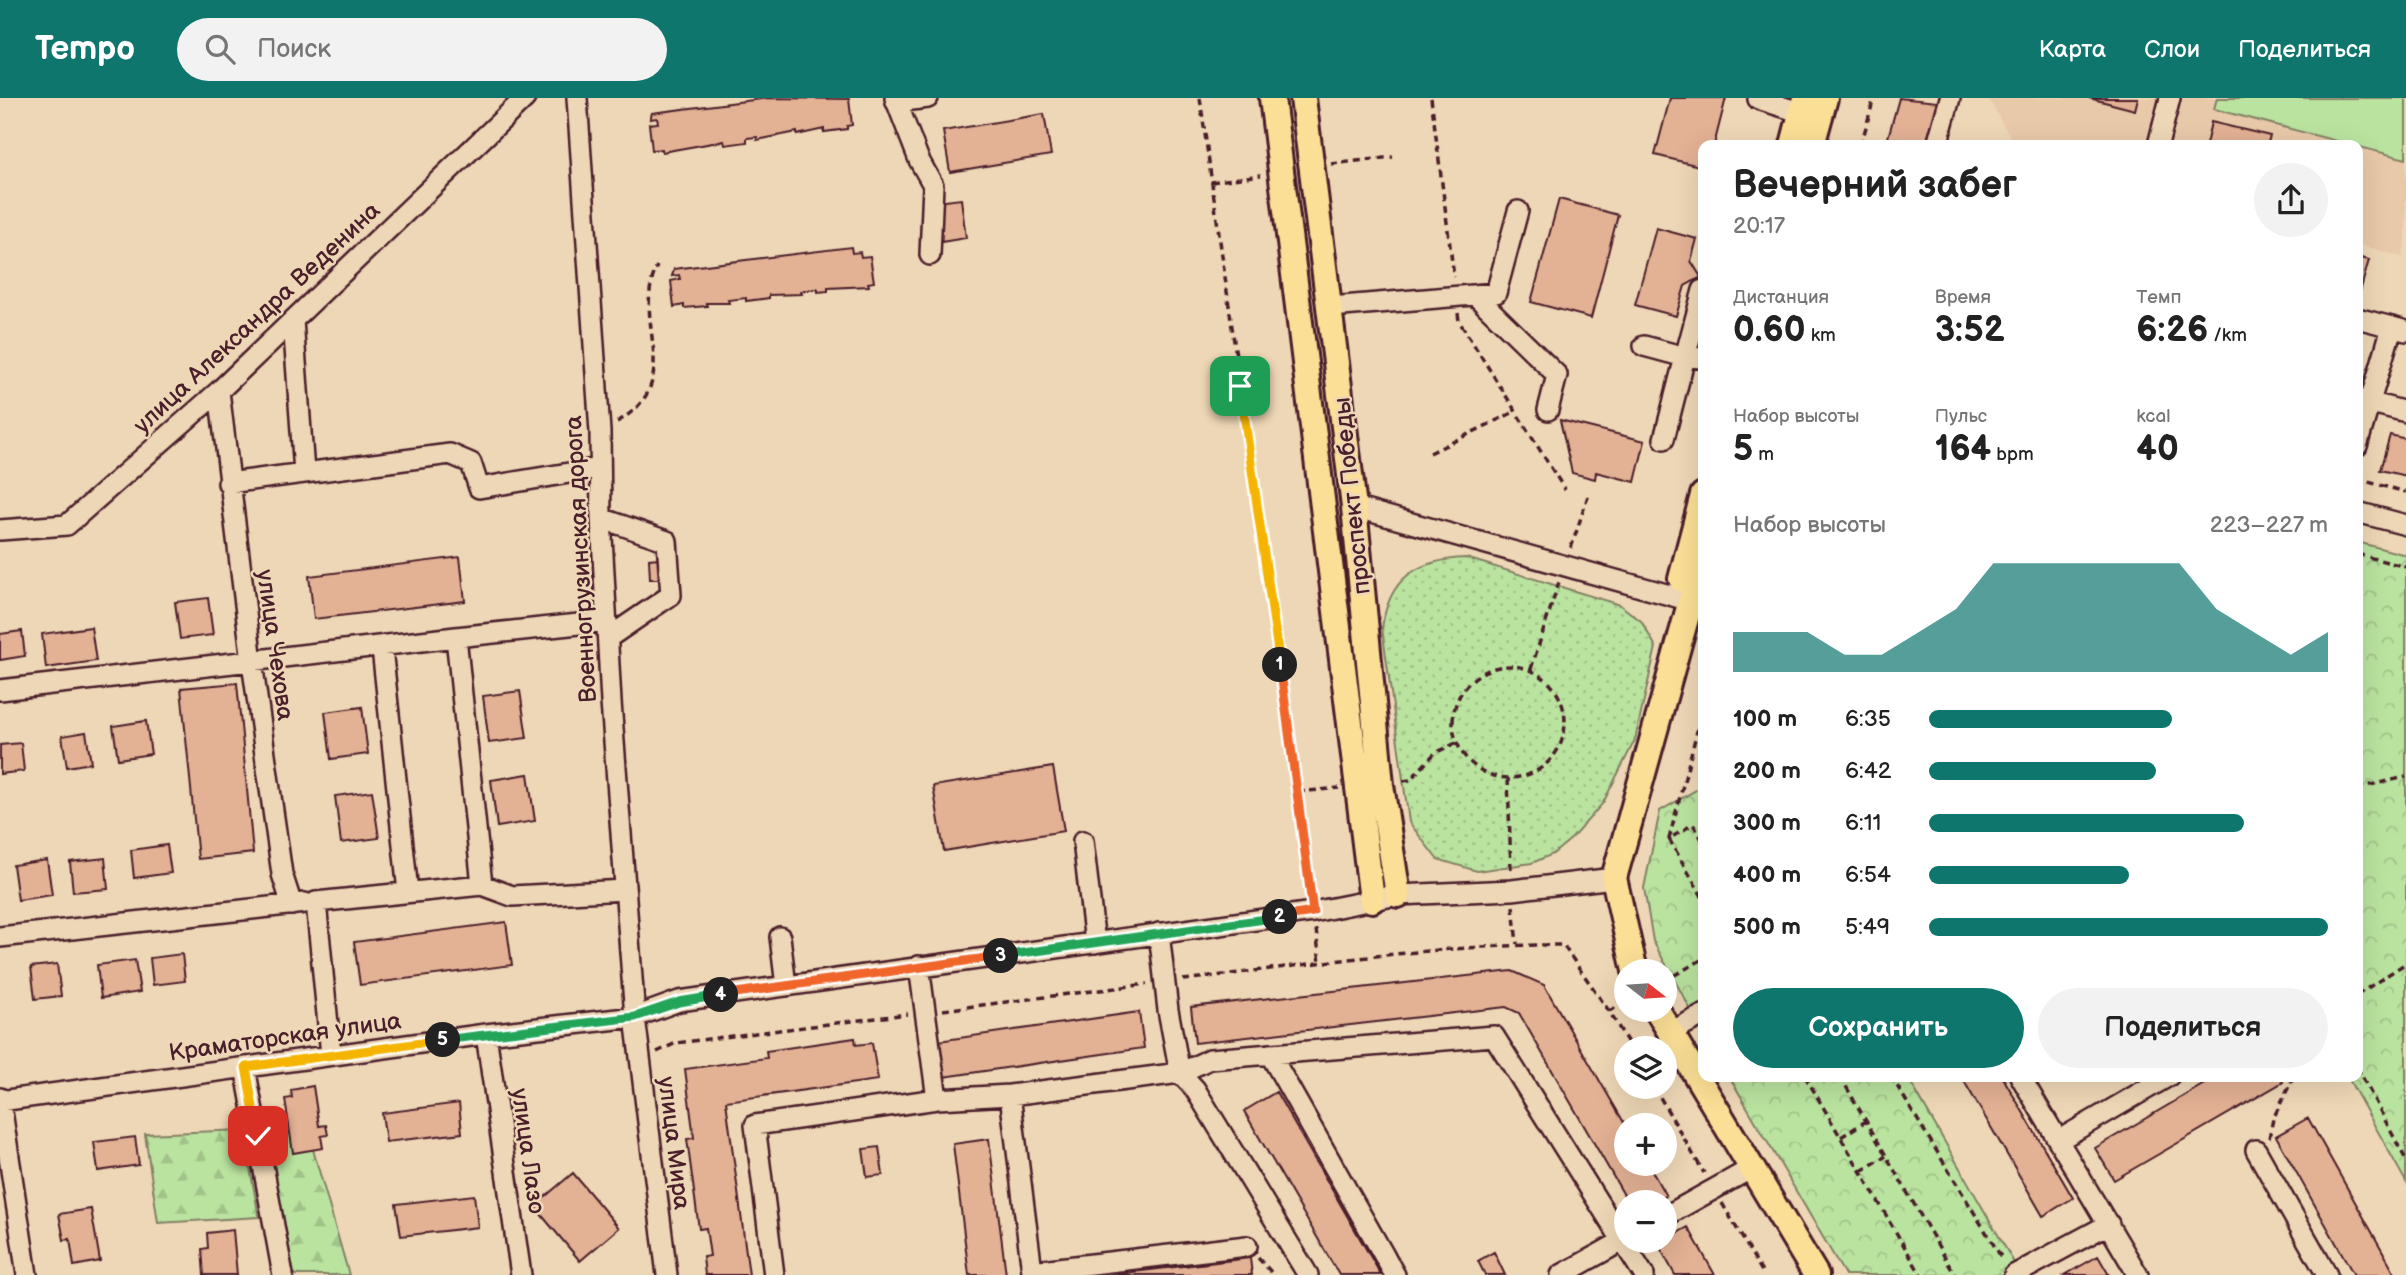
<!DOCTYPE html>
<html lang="ru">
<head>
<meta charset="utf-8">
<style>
  body { margin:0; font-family:"Balsamiq Sans",sans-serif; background:#f2f2f2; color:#222; height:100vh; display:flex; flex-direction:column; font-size:26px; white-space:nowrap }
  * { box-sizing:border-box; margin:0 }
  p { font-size:23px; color:#767676 }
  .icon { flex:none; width:38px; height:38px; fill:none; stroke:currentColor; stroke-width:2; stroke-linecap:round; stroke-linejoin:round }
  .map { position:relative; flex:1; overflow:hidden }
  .panel { position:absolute; left:1698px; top:42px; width:665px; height:942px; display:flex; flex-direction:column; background:#fff; border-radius:14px; box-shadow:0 7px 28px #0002 }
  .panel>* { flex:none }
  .needle { width:46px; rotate:107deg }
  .buttons { position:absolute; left:1614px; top:861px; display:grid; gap:14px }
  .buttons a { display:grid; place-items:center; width:63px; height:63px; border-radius:50%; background:#fff; box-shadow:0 7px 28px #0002; font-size:35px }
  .pin { position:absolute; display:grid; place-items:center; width:60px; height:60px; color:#fff; margin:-30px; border-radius:14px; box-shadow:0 4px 10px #0006 }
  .km { position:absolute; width:35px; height:35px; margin:-18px; border-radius:50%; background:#222; color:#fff; font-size:19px; line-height:35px; text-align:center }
  .round { display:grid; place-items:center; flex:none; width:74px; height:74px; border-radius:37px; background:#f2f2f2 }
  .summary { display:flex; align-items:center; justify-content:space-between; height:119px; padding:0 35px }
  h1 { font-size:38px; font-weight:700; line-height:52px }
  .metrics { display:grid; grid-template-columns:repeat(3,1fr); gap:10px; height:119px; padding:7px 35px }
  .metrics div { display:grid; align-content:center }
  .metrics b { font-size:35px; font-weight:700 }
  .metrics small { font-size:19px; font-weight:400 }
  .metrics p { font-size:19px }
  .chart { height:196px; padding:14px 35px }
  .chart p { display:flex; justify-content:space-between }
  .chart svg { width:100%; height:126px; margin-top:7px; fill:#0f766e; opacity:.7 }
  .primary-button { display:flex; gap:14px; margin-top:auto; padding:14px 35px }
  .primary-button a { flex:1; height:80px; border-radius:42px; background:#0f766e; color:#fff; font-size:28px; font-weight:700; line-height:80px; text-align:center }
  .primary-button a+a { background:#f2f2f2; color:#222 }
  ul { padding:0 35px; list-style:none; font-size:23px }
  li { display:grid; grid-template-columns:112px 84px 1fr; align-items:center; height:52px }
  li i { height:18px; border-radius:9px; background:#0f766e }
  header { display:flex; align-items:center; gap:42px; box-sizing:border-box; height:98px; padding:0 35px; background:#0f766e; color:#fff }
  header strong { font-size:33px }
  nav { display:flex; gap:38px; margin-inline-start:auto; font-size:24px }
  .search { width:490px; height:63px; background:#f2f2f2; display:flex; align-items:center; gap:18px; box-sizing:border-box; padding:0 24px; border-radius:38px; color:#767676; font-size:26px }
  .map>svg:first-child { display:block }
</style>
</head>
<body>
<header>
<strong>Tempo</strong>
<div class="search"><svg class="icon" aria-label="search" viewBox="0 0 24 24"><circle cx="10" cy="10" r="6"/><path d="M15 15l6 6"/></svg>Поиск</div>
<nav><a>Карта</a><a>Слои</a><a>Поделиться</a></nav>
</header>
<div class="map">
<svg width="2406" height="1177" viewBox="0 0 2406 1177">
  <defs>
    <pattern id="grass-dots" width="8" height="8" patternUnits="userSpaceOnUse" patternTransform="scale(1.75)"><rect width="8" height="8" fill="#bae39f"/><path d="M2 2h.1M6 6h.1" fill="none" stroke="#a1c289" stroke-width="1.8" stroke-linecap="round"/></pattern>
    <pattern id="forest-firs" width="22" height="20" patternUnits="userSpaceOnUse" patternTransform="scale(1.75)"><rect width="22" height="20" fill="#bae39f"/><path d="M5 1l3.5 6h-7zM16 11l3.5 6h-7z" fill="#a1c289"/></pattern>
    <pattern id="park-crowns" width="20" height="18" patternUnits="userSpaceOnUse" patternTransform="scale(1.75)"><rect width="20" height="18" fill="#bae39f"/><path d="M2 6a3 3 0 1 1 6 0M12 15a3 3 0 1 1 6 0" fill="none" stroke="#a1c289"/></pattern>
  </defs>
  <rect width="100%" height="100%" fill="#eed7b6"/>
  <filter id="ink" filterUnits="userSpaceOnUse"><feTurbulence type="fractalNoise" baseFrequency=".0143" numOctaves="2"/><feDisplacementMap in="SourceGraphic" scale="14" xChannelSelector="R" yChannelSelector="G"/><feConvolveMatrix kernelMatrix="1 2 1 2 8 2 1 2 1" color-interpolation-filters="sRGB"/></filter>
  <g filter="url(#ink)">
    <path fill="#e8c9a9" d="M1988 0H2406V142L2402 159 2357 146V47H2015Z"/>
    <path fill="url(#grass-dots)" stroke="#828165" stroke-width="2" d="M1466 460 1620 507 1641 523 1656 549 1635 642 1603 705 1572 740 1553 756 1532 765 1477 773 1437 761 1409 724 1382 530C1389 480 1416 462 1466 460Z"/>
    <path fill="url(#forest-firs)" stroke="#828165" stroke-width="2" d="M243 1032 259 1119 158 1125 145 1036Z
      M308 1034 349 1177H291L255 1037Z"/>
    <path fill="url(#park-crowns)" stroke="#828165" stroke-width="2" d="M2357 444 2406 457V1084L2347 978H2357Z
      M1703 688V934L1653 843 1644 790 1660 713Z
      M1729 978H1907L2021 1177H1845Z"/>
    <path fill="#bae39f" stroke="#828165" stroke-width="2" d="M2217 0H2406V61L2214 11Z"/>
    <path fill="#e3b194" stroke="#4a1f2b" stroke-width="2" d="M769 0 849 1 852 27 847 28V31L824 34V31L797 37V34L757 42V39L747 40V44L725 47 724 43 662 54V51L652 52 649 26 658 25 657 20 650 21 652 15Z
      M1670 0H1726L1714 47H1703V69L1655 57Z
      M1899 0 1938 4 1926 47H1886Z
      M2089 0H2138L2135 12Z
      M1044 16 1051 57 950 74 943 33Z
      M2211 24 2270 38 2267 47H2206Z
      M961 101 966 140 941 144 936 104Z
      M1559 101 1618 117 1591 220 1531 204Z
      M1656 130 1697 141 1691 163 1701 179 1685 188 1676 218 1635 207Z
      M851 149 852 155 860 154 861 159 870 158 874 184 868 185 869 188 828 190V193L818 194V191L801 193 802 196 769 197V200L746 203V200L728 202 729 205H706L707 208 684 210V207L674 209 671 183 680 181 679 177 672 178 674 171Z
      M2357 159 2369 162 2358 201 2357 200Z
      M1560 322 1645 343 1635 384 1596 374 1595 381 1572 375Z
      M2390 337 2406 341V378L2380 372Z
      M460 459 465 503 314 521 309 478Z
      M658 460 660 481H650L649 461Z
      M208 500 213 537 180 541 175 504Z
      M91 529 96 563 46 570 42 536Z
      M22 533 25 558 0 562V536Z
      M237 585 253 755 198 761 181 590Z
      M520 593 527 640 489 645 483 598Z
      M362 609 368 656 331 661 325 614Z
      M146 623 151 656 118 661 113 628Z
      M86 634 91 665 67 669 62 638Z
      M21 645 24 673 0 676V647Z
      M1053 669 1064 733 944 753 933 688Z
      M528 676 535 723 497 729 491 682Z
      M372 693 379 740 341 745 335 698Z
      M167 747 171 775 134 780 131 752Z
      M105 760 108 791 73 794 70 764Z
      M47 762 52 797 18 802 13 767Z
      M506 824 512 867 360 887 354 844Z
      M182 856 185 883 153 887 150 860Z
      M135 862 140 894 101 900 97 867Z
      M57 866 61 898 35 901 31 869Z
      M1512 873 1544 887 1626 1028V1066H1648L1666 1098 1655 1104H1628L1519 915 1506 909 1195 945 1191 909Z
      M1139 914 1144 950 943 979 938 943Z
      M855 940 856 947 872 945 878 982 726 1003 749 1177H705L703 1159 710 1158 706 1130 699 1131 687 1041 694 1040 685 971 767 960 766 953Z
      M1961 978H2002L2073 1100 2043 1118Z
      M2218 978H2280L2283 984 2114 1082 2095 1050Z
      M313 988 319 1028 326 1027 328 1037 321 1038 323 1050 293 1055 285 1001 292 1000 291 992Z
      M1276 994 1381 1177H1339L1244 1013Z
      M459 1005 462 1035 386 1044 382 1015Z
      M2308 1020 2396 1177H2354L2276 1038Z
      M135 1039 139 1067 98 1073 94 1044Z
      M989 1041 1006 1177H969L953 1046Z
      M879 1049 883 1077 867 1079 863 1051Z
      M573 1075 619 1130 580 1163 534 1108Z
      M474 1097 478 1129 401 1138 396 1106Z
      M91 1111 100 1163 74 1168 70 1141 64 1142 59 1116Z
      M1688 1129 1715 1177H1675L1658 1146Z
      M233 1132 237 1177H204L202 1151 208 1150 207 1135Z
      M1494 1154 1505 1177H1485L1478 1163Z
      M2098 1158 2109 1177H2065Z
      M1250 1160 1252 1177H1111L1133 1174Z"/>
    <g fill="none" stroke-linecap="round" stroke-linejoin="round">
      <g stroke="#4a1f2b" stroke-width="24">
        <path id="minor" d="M577 0 600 334 601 420 611 604 635 919 667 1177
          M895 0 919 62 933 87 930 157
          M1758 1 1815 19
          M896 4 928 0
          M1937 47 1950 0
          M2158 47 2170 0
          M1703 192 1685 259 1703 260
          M1475 197 1557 277 1548 312
          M1331 209 1496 195 1518 113
          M2357 220 2392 229
          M293 222 304 375
          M1644 248 1685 259 1664 341
          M219 293 252 564 282 776 292 807
          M2357 301 2406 314
          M2357 348 2392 229 2406 233
          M228 385 450 356 471 365 479 390 599 370
          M1354 409 1691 503
          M2357 414 2406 427
          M601 420 667 443 671 497 608 540
          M0 432 67 427 219 293 525 0
          M456 539 607 523
          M382 550 408 794
          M0 592 456 539 482 787
          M1083 743 1095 845
          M1159 835 1168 912 1180 975 1195 991 1308 1177
          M0 839 305 805
          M780 839 786 888
          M1670 934 1703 917
          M486 936 521 1177
          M1270 956 1395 1177
          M331 957 316 804 482 787 512 798 625 792
          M245 969 283 1177
          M2020 978 2138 1177
          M0 1000 27 1177
          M937 1001 1010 997
          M0 1003 486 936 635 919 679 903 1313 814 1398 797 1512 792 1614 780
          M2059 1042 2169 978
          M2256 1052 2327 1177
          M1664 1119 1752 1070
          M1247 1148 1032 1173 1010 997 1180 975 1210 961 1494 938 1644 1177
          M774 1177 755 1027 937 1001 919 868
          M1561 1177 1626 1141
          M2014 1177 2109 1126"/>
      </g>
      <g stroke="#4a1f2b" stroke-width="30">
        <path id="major" d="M1272 0 1372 802
          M1303 0 1354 409 1381 687 1398 797
          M1793 47 1805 0
          M1812 47 1825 0
          M1681 481 1703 397
          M1635 873 1614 780 1703 459
          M1657 912 1816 1177"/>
      </g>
      <path stroke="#4a1f2b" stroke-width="3.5" stroke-dasharray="7 5" stroke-linecap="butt" d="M1200 0 1311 795
        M1431 0 1454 179
        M1861 47 1874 0
        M1331 66 1393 59
        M1211 84 1261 77
        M1458 215 1459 223 1565 392
        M617 324C688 283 630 227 657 168
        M1430 355 1516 313
        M2357 381 2406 394
        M1571 450 1588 398
        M2357 456 2406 469
        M1453 624a56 56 0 1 1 112 0a56 56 0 1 1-112 0Z
        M1531 571 1559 484
        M1508 680 1511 773
        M1403 683 1410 682 1435 655 1456 645
        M2357 690 2406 679
        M1298 694 1339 690
        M1669 741 1703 610
        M1703 743 1693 726 1669 741 1703 800
        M1513 808 1517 846
        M1316 831 1320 865
        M1183 882C1308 867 1436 846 1563 847L1609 913 1631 950
        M1664 883 1703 861
        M2357 897 2406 865
        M943 912 1147 886
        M1609 913 1626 904
        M657 954 676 945 908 916
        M2357 969 2406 1062
        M1805 978 1921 1177
        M1840 978 1955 1177
        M1891 978 2003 1162
        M1654 989 1704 1075
        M1841 1039 1866 1023
        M2269 1040 2273 1021 2294 978
        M1861 1073 1886 1058
        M1722 1105 1764 1177
        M1258 1160 1274 1177"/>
      <use href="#minor" stroke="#eed7b6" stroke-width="19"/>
      <use href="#major" stroke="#fbdf96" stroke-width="24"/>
    </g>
  </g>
  <g fill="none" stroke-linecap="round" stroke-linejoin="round" filter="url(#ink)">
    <g stroke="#fff" stroke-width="14">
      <path id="split-1" d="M1240 288 1280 567"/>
    </g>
    <g stroke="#fff" stroke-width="14">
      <path id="split-2" d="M1280 567 1313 814 1280 819"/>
    </g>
    <g stroke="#fff" stroke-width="14">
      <path id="split-3" d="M1001 858 1280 819"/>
    </g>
    <g stroke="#fff" stroke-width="14">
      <path id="split-4" d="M721 897 1001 858"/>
    </g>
    <g stroke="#fff" stroke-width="14">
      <path id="split-5" d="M443 942 635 919 679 904 721 897"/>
    </g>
    <g stroke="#fff" stroke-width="14">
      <path id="split-6" d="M258 1038 246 969 443 942"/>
    </g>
    <use href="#split-1" stroke="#f5b400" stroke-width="9"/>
    <use href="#split-2" stroke="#f0652b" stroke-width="9"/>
    <use href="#split-3" stroke="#22a559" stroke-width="9"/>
    <use href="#split-4" stroke="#f0652b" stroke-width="9"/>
    <use href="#split-5" stroke="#22a559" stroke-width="9"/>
    <use href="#split-6" stroke="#f5b400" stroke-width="9"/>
  </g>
  <g text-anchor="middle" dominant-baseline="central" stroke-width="5" stroke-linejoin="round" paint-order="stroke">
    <g font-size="24" fill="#4a1f2b" stroke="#eed7b6">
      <text transform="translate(257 220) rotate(-43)">улица Александра Веденина</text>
      <text transform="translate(1352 398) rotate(-96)">проспект Победы</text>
      <text transform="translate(581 461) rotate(-93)">Военногрузинская дорога</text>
      <text transform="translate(275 547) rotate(82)">улица Чехова</text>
      <text transform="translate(285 939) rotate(-8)">Краматорская улица</text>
      <text transform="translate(674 1045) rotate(83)">улица Мира</text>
      <text transform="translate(528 1053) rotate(82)">улица Лазо</text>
    </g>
  </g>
</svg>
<div class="buttons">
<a><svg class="needle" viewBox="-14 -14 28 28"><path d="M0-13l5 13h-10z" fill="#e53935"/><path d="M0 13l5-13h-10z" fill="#767676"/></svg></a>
<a><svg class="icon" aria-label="layers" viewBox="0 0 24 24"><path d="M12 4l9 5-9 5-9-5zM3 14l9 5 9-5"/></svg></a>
<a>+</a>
<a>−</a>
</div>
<div class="pin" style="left:1240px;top:288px;background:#1e9e55"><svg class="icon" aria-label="arrive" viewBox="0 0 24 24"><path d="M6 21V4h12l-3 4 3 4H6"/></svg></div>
<div class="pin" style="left:258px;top:1038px;background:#d93025"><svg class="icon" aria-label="check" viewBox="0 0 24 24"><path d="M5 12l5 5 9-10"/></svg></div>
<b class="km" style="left:1280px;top:567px">1</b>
<b class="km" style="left:1280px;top:819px">2</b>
<b class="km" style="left:1001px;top:858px">3</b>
<b class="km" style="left:721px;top:897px">4</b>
<b class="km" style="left:443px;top:942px">5</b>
<section class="panel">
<div class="summary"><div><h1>Вечерний забег</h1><p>20:17</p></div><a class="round"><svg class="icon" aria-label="share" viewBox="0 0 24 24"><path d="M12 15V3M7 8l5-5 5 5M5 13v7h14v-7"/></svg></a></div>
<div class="metrics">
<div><p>Дистанция</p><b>0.60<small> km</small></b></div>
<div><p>Время</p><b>3:52</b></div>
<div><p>Темп</p><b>6:26<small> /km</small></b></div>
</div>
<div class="metrics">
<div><p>Набор высоты</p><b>5<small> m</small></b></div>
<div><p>Пульс</p><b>164<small> bpm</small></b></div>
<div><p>kcal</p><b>40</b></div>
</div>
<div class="chart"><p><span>Набор высоты</span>223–227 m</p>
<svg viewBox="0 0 160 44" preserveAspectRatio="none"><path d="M0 44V30L10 30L20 30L30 38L40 38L50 30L60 22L70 6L80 6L90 6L100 6L110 6L120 6L130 22L140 30L150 38L160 30V44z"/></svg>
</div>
<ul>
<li><b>100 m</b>6:35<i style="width:61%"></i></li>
<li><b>200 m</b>6:42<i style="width:57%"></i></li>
<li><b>300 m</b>6:11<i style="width:79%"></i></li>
<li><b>400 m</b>6:54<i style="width:50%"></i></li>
<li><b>500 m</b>5:49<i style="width:100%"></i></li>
</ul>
<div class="primary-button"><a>Сохранить</a><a>Поделиться</a></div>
</section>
</div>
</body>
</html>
